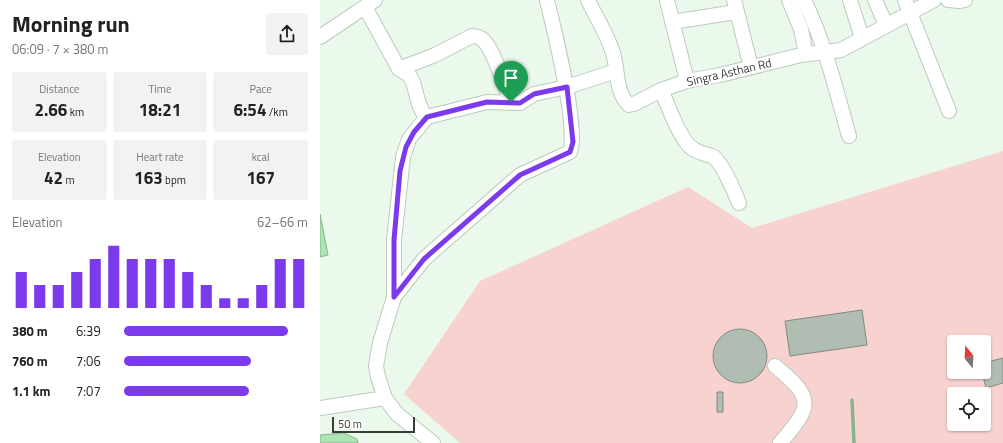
<!DOCTYPE html>
<html lang="en">
<head>
<meta charset="utf-8">
<style>
  body { margin:0; font-family:"Titillium Web",sans-serif; background:#f2f2f2; color:#222; height:100vh; display:flex; flex-direction:column; font-size:15px; white-space:nowrap }
  * { box-sizing:border-box; margin:0 }
  p { font-size:13px; color:#767676 }
  .icon { flex:none; width:22px; height:22px; fill:none; stroke:currentColor; stroke-width:2; stroke-linecap:round; stroke-linejoin:round }
  .map { position:relative; flex:1; overflow:hidden }
  .details { display:flex; flex-direction:column; background:#fff; width:320px }
  .details>* { flex:none }
  .needle { width:26px; rotate:342deg }
  .buttons { position:absolute; left:627px; top:335px; display:grid; gap:8px }
  .buttons a { display:grid; place-items:center; width:44px; height:44px; border-radius:4px; background:#fff; box-shadow:0 1px 3px #0004; font-size:20px }
  .scale { position:absolute; left:12px; bottom:10px; width:83px; box-sizing:border-box; padding-left:4px; border:2px solid #383d38; border-top:0; font-size:11px; line-height:14px; white-space:nowrap; color:#383d38; -webkit-text-stroke:3px #fff; paint-order:stroke }
  .pin { position:absolute; display:grid; place-items:center; width:34px; height:34px; color:#fff; margin:-41px -17px; border-radius:50% 50% 50% 0; rotate:-45deg; box-shadow:0 0 4px #0007 }
  .pin .icon { rotate:45deg }
  .round { display:grid; place-items:center; flex:none; width:42px; height:42px; border-radius:4px; background:#f2f2f2 }
  .summary { display:flex; align-items:center; justify-content:space-between; height:68px; padding:0 12px }
  h1 { font-size:22px; font-weight:700; line-height:30px }
  .stats { display:grid; grid-template-columns:repeat(3,1fr); gap:6px; height:68px; padding:4px 12px }
  .stats div { display:grid; align-content:center; border-radius:4px; background:#f2f2f2; text-align:center }
  .stats b { font-size:17px; font-weight:700 }
  .stats small { font-size:11px; font-weight:400 }
  .stats p { font-size:11px }
  .chart { height:112px; padding:8px 12px }
  .chart p { display:flex; justify-content:space-between }
  .chart svg { width:100%; height:72px; margin-top:4px; stroke:#7c3aed; stroke-width:6 }
  ul { padding:0 12px; list-style:none; font-size:13px }
  li { display:grid; grid-template-columns:64px 48px 1fr; align-items:center; height:30px }
  li i { height:10px; border-radius:5px; background:#7c3aed }
  main { display:flex; flex:1; min-height:0 }
  .map>svg:first-child { display:block }
</style>
</head>
<body>
<main>
<section class="details">
<div class="summary"><div><h1>Morning run</h1><p>06:09 · 7 × 380 m</p></div><a class="round"><svg class="icon" aria-label="share" viewBox="0 0 24 24"><path d="M12 15V3M7 8l5-5 5 5M5 13v7h14v-7"/></svg></a></div>
<div class="stats">
<div><p>Distance</p><b>2.66<small> km</small></b></div>
<div><p>Time</p><b>18:21</b></div>
<div><p>Pace</p><b>6:54<small> /km</small></b></div>
</div>
<div class="stats">
<div><p>Elevation</p><b>42<small> m</small></b></div>
<div><p>Heart rate</p><b>163<small> bpm</small></b></div>
<div><p>kcal</p><b>167</b></div>
</div>
<div class="chart"><p><span>Elevation</span>62–66 m</p>
<svg viewBox="0 0 160 44" preserveAspectRatio="none"><path d="M5 44V22M15 44V30M25 44V30M35 44V22M45 44V14M55 44V6M65 44V14M75 44V14M85 44V14M95 44V22M105 44V30M115 44V38M125 44V38M135 44V30M145 44V14M155 44V14"/></svg>
</div>
<ul>
<li><b>380 m</b>6:39<i style="width:89%"></i></li>
<li><b>760 m</b>7:06<i style="width:69%"></i></li>
<li><b>1.1 km</b>7:07<i style="width:68%"></i></li>
</ul>
</section>
<div class="map">
<svg width="683" height="443" viewBox="0 0 683 443">
  <rect width="100%" height="100%" fill="#ebf8ec"/>
  <path fill="#f8d2cf" fill-rule="evenodd" d="M683 151V443H140L84 394 160 281 368 187 432 228ZM634 342H664V372H634ZM634 394H664V424H634Z"/>
  <path fill="#abe6b2" stroke="#88b38d" d="M0 214 8 255 0 257Z
    M24 433 37 439 38 443H0V435Z"/>
  <g fill="none" stroke-linecap="round" stroke-linejoin="round">
    <path stroke="#88b38d" stroke-width="3.5" d="M532 400 534 443"/>
  </g>
  <path fill="#b1bdb2" stroke="#808b81" d="M542 310 547 345 470 356 465 321Z
    M393 356a27 27 0 1 1 54 0a27 27 0 1 1-54 0Z
    M683 358V383L666 388 662 372H664V363Z
    M397 392H403V412H397Z"/>
  <g fill="none" stroke-linecap="round" stroke-linejoin="round">
    <g stroke="#bdcabe" stroke-width="16">
      <path id="minor" d="M268 0C276 18 290 38 294 57 298 73 296 93 309 105L314 104 341 90 367 81 400 75 481 55 521 50 614 0
        M347 0 367 81
        M414 0 431 67
        M469 0 481 29 486 54
        M484 0C505 43 516 90 529 136
        M530 0 542 38
        M555 0 566 25
        M585 0 629 111
        M628 0 640 1 645 0
        M45 7 79 69 89 75 93 82 99 104 102 111 107 117 167 102 200 103 214 94 247 87 296 71
        M352 22 416 12
        M0 37 55 0
        M79 69 115 55 152 36C157 36 160 37 163 40 174 50 185 87 191 102
        M341 90C349 107 355 127 366 142 373 152 383 153 392 156 401 160 415 193 419 203
        M74 297V240L83 157 89 139 107 117
        M455 366C494 398 493 405 460 443
        M0 408 65 398
        M113 443 77 414 65 398 58 377 56 366 60 343 74 297 104 259 200 175 250 152C254 139 251 126 250 112 245 74 236 37 227 0"/>
    </g>
    <use href="#minor" stroke="#fff" stroke-width="14"/>
  </g>
  <g fill="none" stroke-linecap="round" stroke-linejoin="round">
    <g stroke="#fff" stroke-width="8">
      <path id="route" d="M247 87 253 142 250 152 200 175 104 259 74 297V240L80 171 86 147 94 132 107 117 167 102 200 103 214 94Z"/>
    </g>
    <use href="#route" stroke="#7c3aed" stroke-width="5"/>
  </g>
  <g text-anchor="middle" dominant-baseline="central" stroke-width="3" stroke-linejoin="round" paint-order="stroke">
    <g font-size="12" fill="#383d38" stroke="#fff">
      <text transform="translate(409 72) rotate(-13)">Singra Asthan Rd</text>
    </g>
  </g>
</svg>
<div class="buttons">
<a><svg class="needle" viewBox="-14 -14 28 28"><path d="M0-13l5 13h-10z" fill="#e53935"/><path d="M0 13l5-13h-10z" fill="#767676"/></svg></a>
<a><svg class="icon" aria-label="locate" viewBox="0 0 24 24"><circle cx="12" cy="12" r="6"/><path d="M12 2v4M12 18v4M2 12h4M18 12h4"/></svg></a>
</div>
<div class="scale">50 m</div>
<div class="pin" style="left:191px;top:102px;background:#1e9e55"><svg class="icon" aria-label="arrive" viewBox="0 0 24 24"><path d="M6 21V4h12l-3 4 3 4H6"/></svg></div>
</div>
</main>
</body>
</html>
